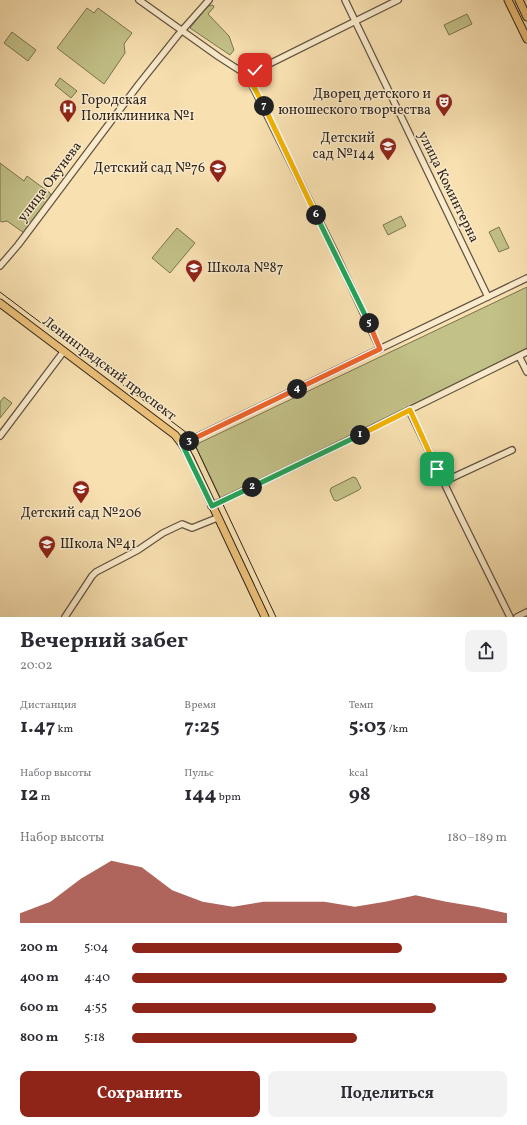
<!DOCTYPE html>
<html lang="ru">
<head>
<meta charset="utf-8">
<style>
  body { margin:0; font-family:Vollkorn,serif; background:#f2f2f3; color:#2b2b33; height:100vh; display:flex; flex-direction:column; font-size:15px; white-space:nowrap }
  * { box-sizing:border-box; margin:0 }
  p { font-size:13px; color:#7c7c81 }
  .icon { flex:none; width:22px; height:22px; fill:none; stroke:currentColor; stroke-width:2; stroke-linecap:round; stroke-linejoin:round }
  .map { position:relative; height:617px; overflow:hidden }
  .sheet { display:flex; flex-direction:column; background:#fff; flex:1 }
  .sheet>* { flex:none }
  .pin { position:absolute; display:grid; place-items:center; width:34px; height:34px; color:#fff; margin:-17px; border-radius:8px; box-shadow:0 2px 6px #0006 }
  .km { position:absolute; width:20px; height:20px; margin:-10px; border-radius:50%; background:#222; color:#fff; font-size:11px; line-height:20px; text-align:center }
  .round { display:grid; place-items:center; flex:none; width:42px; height:42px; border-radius:8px; background:#f2f2f3 }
  .head { display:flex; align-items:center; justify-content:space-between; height:68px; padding:0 20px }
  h1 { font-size:22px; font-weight:700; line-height:30px }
  .figures { display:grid; grid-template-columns:repeat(3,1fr); gap:6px; height:68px; padding:4px 20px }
  .figures div { display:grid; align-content:center }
  .figures b { font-size:20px; font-weight:700 }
  .figures small { font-size:11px; font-weight:400 }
  .figures p { font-size:11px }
  .chart { height:112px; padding:8px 20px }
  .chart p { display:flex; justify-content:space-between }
  .chart svg { width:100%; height:72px; margin-top:4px; fill:#8f2418; opacity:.7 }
  .action { display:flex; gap:8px; margin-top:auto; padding:8px 20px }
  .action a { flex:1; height:46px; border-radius:8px; background:#8f2418; color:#fff; font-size:16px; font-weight:700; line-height:46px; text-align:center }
  .action a+a { background:#f2f2f3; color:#2b2b33 }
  ul { padding:0 20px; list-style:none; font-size:13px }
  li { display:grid; grid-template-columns:64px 48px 1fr; align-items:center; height:30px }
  li i { height:10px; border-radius:5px; background:#8f2418 }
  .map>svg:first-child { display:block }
</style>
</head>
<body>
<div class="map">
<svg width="527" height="617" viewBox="0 0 527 617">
  <rect width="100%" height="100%" fill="#f8e0b0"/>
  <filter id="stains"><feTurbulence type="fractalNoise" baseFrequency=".005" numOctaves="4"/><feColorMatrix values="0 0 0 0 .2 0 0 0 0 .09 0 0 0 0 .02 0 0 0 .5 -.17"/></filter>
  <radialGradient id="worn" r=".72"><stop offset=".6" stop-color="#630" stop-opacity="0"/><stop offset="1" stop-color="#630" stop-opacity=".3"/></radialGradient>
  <path fill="#c2c187" stroke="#797452" d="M213 5 214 7 208 14 229 36 234 50 230 55 190 28 208 6Z
    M87 8 94 13 98 8 132 33 124 44 125 53 104 84 57 48Z
    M467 14 472 24 449 35 444 25Z
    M12 32 36 50 28 61 4 43Z
    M60 78 77 91 71 98 55 85Z
    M0 163 24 181 27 176 50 193 51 196 24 233 7 221 2 222 0 221Z
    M401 216 406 226 388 235 383 225Z
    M499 227 509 248 499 252 489 232Z
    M177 228 195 243 170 273 152 258Z
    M527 287V348L221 499 195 445Z
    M4 397 12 403 0 418V402Z
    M353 477 356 478 361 488 359 490 337 501 334 500 330 491 331 488Z"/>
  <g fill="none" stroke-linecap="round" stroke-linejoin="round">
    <g stroke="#625442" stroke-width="8">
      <path id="minor" d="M139 0 219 57 247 75 335 252 380 349
        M345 0 488 297
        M247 75 398 0
        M0 266 18 245 139 84 178 35 209 0
        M519 356 527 372
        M409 410 458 512 510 617
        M0 436 64 351
        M182 444 527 278
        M443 482 512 450
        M211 506 306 461 527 352
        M65 617 92 576 96 572 138 550 163 533 182 524 192 528 217 518
        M517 617 527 612"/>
    </g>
    <g stroke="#30261e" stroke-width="9">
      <path id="major" d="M508 0 527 39
        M519 0 527 17
        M0 303 175 435 182 444 190 458 265 617"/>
    </g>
    <use href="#minor" stroke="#faebcc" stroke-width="5.5"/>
    <use href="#major" stroke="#ecc078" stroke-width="7"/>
    <path stroke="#30261e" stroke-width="1" d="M0 292 187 433 195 445 276 617"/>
  </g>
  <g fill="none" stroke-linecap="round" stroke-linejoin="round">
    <g stroke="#fff" stroke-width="8">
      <path id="split-1" d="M360 435 410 410 437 469"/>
    </g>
    <g stroke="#fff" stroke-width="8">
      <path id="split-2" d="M252 487 360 435"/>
    </g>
    <g stroke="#fff" stroke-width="8">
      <path id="split-3" d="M189 441 182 444 212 506 252 487"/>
    </g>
    <g stroke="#fff" stroke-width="8">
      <path id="split-4" d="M189 441 297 389"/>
    </g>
    <g stroke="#fff" stroke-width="8">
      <path id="split-5" d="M297 389 380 349 369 323"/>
    </g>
    <g stroke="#fff" stroke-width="8">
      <path id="split-6" d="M316 215 369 323"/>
    </g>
    <g stroke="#fff" stroke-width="8">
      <path id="split-7" d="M264 106 316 215"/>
    </g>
    <g stroke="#fff" stroke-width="8">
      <path id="split-8" d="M255 70 247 74 264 106"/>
    </g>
    <use href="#split-1" stroke="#f5b400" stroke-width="5"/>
    <use href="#split-2" stroke="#22a559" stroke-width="5"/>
    <use href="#split-3" stroke="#22a559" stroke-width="5"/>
    <use href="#split-4" stroke="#f0652b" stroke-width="5"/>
    <use href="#split-5" stroke="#f0652b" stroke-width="5"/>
    <use href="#split-6" stroke="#22a559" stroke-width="5"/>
    <use href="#split-7" stroke="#f5b400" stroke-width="5"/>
    <use href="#split-8" stroke="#f5b400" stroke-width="5"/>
  </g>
  <defs>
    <g id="theatre-pin" transform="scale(0.9)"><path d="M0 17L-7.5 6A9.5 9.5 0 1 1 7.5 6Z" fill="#8f2418" stroke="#faebcc"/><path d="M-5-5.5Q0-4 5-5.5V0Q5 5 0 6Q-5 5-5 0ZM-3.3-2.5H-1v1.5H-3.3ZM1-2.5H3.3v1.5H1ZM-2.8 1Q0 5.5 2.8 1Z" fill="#fff"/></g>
    <g id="hospital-pin" transform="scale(0.9)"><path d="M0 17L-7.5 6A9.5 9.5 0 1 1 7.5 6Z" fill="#8f2418" stroke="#faebcc"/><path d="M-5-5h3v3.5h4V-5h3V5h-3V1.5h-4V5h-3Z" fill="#fff"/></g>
    <g id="school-pin" transform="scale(0.9)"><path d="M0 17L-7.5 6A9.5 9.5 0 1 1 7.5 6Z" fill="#8f2418" stroke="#faebcc"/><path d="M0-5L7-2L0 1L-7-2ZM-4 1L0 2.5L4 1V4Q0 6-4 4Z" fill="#fff"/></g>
  </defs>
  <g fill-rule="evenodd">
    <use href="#theatre-pin" x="444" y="102"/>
    <use href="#hospital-pin" x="68" y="108"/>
    <use href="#school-pin" x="388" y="146"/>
    <use href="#school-pin" x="218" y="168"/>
    <use href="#school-pin" x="194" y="268"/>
    <use href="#school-pin" x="81" y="489"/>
    <use href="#school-pin" x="47" y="544"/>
  </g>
  <g text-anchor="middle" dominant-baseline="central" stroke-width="3" stroke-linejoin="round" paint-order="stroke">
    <g font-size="14" fill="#30261e" stroke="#faebcc" text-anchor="end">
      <text x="431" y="94">Дворец детского и<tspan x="431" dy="16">юношеского творчества</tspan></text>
      <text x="81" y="100" text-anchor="start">Городская<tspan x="81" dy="16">Поликлиника №1</tspan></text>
      <text x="375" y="138">Детский<tspan x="375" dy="16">сад №144</tspan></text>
      <text x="205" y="168">Детский сад №76</text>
      <text x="207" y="268" text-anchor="start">Школа №87</text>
      <text x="81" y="513" text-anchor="middle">Детский сад №206</text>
      <text x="60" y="544" text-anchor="start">Школа №41</text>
    </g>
    <g font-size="14" fill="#30261e" stroke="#faebcc">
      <text transform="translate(50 182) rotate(-53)">улица Окунева</text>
      <text transform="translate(448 187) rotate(64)">улица Коминтерна</text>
      <text transform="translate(109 369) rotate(37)">Ленинградский проспект</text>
    </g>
  </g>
  <rect width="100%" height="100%" filter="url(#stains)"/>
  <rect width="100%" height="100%" fill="url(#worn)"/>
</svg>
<div class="pin" style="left:437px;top:469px;background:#1e9e55"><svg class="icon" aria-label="arrive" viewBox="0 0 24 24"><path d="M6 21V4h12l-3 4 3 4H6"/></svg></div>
<div class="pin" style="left:255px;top:70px;background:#d93025"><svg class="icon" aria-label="check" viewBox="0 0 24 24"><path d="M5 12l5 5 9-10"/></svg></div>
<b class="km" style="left:360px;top:435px">1</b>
<b class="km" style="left:252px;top:487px">2</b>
<b class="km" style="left:189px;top:441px">3</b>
<b class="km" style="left:297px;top:389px">4</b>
<b class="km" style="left:369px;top:323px">5</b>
<b class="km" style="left:316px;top:215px">6</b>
<b class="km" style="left:264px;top:106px">7</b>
</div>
<section class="sheet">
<div class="head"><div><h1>Вечерний забег</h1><p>20:02</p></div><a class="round"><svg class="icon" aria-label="share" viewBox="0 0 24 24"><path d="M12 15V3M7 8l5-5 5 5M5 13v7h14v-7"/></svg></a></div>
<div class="figures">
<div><p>Дистанция</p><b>1.47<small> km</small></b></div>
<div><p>Время</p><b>7:25</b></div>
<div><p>Темп</p><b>5:03<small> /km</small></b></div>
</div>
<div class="figures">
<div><p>Набор высоты</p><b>12<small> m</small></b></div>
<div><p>Пульс</p><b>144<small> bpm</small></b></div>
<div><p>kcal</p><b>98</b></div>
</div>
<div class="chart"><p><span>Набор высоты</span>180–189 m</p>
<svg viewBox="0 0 160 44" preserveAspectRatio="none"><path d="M0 44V38L10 31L20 17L30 6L40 10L50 24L60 31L70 34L80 31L90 31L100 31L110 34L120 31L130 27L140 31L150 34L160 38V44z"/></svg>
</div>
<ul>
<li><b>200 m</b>5:04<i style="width:72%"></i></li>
<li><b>400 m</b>4:40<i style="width:100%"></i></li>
<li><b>600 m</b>4:55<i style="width:81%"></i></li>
<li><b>800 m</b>5:18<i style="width:60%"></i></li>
</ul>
<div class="action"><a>Сохранить</a><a>Поделиться</a></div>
</section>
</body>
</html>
